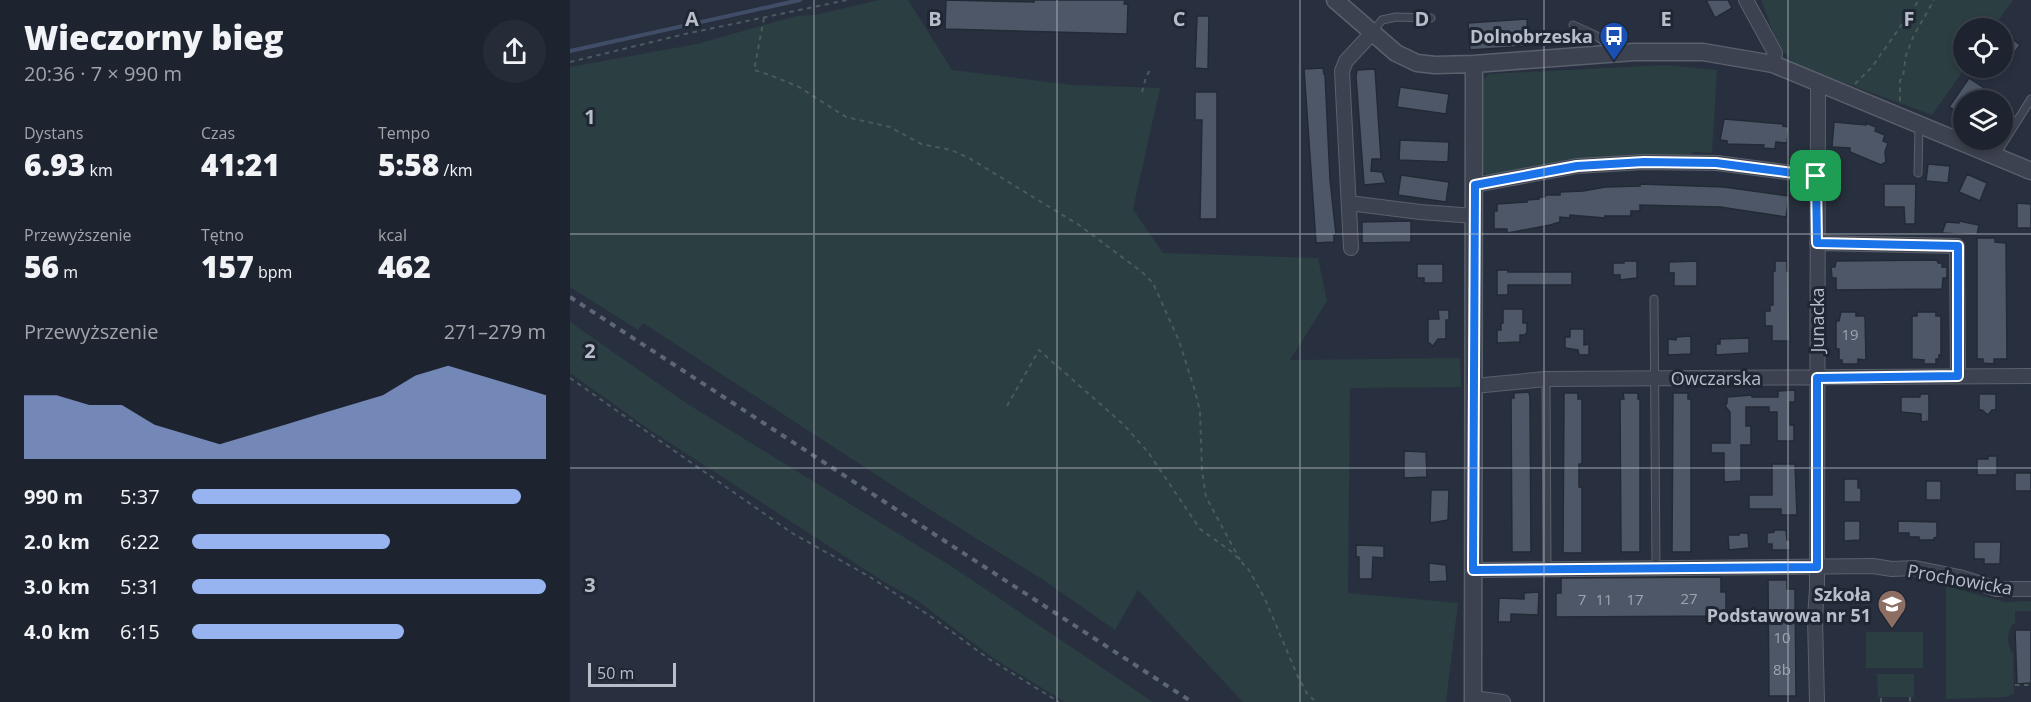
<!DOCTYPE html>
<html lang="pl">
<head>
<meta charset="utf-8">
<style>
  body { margin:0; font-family:"Open Sans",sans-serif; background:#262c37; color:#f1f3f6; height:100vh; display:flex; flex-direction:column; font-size:22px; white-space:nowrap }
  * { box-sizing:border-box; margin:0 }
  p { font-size:20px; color:#a1a4aa }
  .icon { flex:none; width:33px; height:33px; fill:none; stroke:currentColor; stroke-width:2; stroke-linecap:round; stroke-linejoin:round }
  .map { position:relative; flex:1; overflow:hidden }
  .panel { display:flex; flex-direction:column; background:#1e242f; width:570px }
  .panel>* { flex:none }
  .tools { position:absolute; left:1383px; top:18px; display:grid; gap:12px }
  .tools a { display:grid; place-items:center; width:60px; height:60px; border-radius:50%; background:#1e242f; box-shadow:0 3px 9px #0003,0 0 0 2px #3c414b; font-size:30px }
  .scale { position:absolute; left:18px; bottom:15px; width:88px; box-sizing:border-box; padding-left:6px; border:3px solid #b8bec9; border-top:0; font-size:16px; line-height:21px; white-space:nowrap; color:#b8bec9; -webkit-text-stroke:4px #202734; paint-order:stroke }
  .pin { position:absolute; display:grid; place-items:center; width:51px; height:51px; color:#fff; margin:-26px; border-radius:12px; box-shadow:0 3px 9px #0006 }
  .round { display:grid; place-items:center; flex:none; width:63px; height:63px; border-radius:32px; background:#262c37 }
  .headline { display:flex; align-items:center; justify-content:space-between; height:102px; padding:0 24px }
  h1 { font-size:33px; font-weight:800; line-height:45px }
  .metrics { display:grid; grid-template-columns:repeat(3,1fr); gap:9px; height:102px; padding:6px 24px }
  .metrics div { display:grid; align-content:center }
  .metrics b { font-size:30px; font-weight:800 }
  .metrics small { font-size:16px; font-weight:400 }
  .metrics p { font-size:16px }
  .chart { height:168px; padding:12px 24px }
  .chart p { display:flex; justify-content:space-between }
  .chart svg { width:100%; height:108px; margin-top:6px; fill:#97b3f0; opacity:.7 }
  ul { padding:0 24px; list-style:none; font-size:20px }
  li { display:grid; grid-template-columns:96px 72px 1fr; align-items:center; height:45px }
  li i { height:15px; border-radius:8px; background:#97b3f0 }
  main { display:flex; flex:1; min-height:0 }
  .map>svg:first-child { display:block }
</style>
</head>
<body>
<main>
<section class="panel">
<div class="headline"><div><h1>Wieczorny bieg</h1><p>20:36 · 7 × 990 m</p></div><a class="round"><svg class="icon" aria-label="share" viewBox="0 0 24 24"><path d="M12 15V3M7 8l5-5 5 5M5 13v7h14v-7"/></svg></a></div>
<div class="metrics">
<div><p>Dystans</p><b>6.93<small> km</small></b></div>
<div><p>Czas</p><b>41:21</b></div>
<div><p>Tempo</p><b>5:58<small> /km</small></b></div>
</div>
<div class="metrics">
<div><p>Przewyższenie</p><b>56<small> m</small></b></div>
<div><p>Tętno</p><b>157<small> bpm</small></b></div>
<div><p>kcal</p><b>462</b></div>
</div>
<div class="chart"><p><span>Przewyższenie</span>271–279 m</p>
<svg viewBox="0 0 160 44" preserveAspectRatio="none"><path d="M0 44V18L10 18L20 22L30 22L40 30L50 34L60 38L70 34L80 30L90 26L100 22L110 18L120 10L130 6L140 10L150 14L160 18V44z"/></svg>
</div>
<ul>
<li><b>990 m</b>5:37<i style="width:93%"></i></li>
<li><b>2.0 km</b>6:22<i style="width:56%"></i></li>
<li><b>3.0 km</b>5:31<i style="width:100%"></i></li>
<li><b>4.0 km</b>6:15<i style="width:60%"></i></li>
</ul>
</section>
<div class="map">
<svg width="1461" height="702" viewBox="0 0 1461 702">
  <rect width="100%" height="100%" fill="#28303f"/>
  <path fill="#2b3e41" d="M309 0H338L382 70 502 85 590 88 563 209 593 253 748 258 757 301 720 360 890 358 891 387 780 388 778 593 888 603 876 702H673L568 590 545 630 472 579 359 509 73 323 68 330 0 287V67L127 44 226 16 245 15Z
    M1191 0H1443L1423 28H1394V68H1395L1362 115 1226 65C1207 49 1200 23 1191 0Z
    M1095 65 1147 70 1142 153 1123 152 1122 155 1090 157 917 176 910 168 908 83H913V80L919 74Z
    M0 322 116 403 384 568 583 702H495L423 658 348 601 311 580 80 430 0 373Z
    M1376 586 1435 602 1461 601V611H1445V624H1443C1437 631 1436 646 1443 653L1444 693 1436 697 1376 699Z
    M1296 632H1353V668H1296Z
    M1307 674H1344V697H1308Z"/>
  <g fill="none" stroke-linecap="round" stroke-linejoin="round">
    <path stroke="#3f4d66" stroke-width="4" d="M0 51 230 0"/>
  </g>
  <path fill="#4e5767" stroke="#232936" stroke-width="1.5" d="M376 0 464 2V0H555L554 4H558L557 34 375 29Z
    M1136 0H1158L1162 8 1145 18Z
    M627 16H639L638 69 625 68Z
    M957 19 958 46 900 50 898 23Z
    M1432 31 1450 45 1440 59 1432 54Z
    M753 68 754 74H755L760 179 766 235H764V242L746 243 734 69Z
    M805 69 811 159H802L801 171 812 172 816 183 794 185 786 77 787 70Z
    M1399 78 1423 94 1419 100H1394V107L1389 113 1379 107Z
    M830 87 879 94 876 114 827 107Z
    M625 92H647V219H630L632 120H625Z
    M1154 119 1213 124V126L1219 127 1217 143 1206 142 1205 149 1193 148 1194 145 1157 144V141L1150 140Z
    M1264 122 1296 125V123L1306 127 1305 131 1315 135 1313 141 1318 143 1315 152 1316 162 1311 165 1280 152V148L1262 147Z
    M830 140 879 142 878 162 829 160Z
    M1358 164 1380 166 1378 183 1356 181Z
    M1397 174 1417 183 1410 201 1389 192Z
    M831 175 879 182 876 202 828 195Z
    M1070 184 1154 187 1219 196 1216 217 1150 207 1070 205V211H1061V216H1035V218L1000 215V218L990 217V222L980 225 943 232 937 233V229H924V211H927V204L957 202V200L969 199V197H975V195H990V192L1013 191 1035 187 1070 186Z
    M1314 184H1346L1345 224H1335L1334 207H1314Z
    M1447 203 1461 204V228H1447Z
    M841 221V242L792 243V222Z
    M1389 221 1409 225 1407 235 1372 233 1376 222 1389 223Z
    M1407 238H1425V242L1436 243 1437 359H1424V364L1413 363V359H1407Z
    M1367 260 1368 263H1372V267H1377V278H1373L1372 289 1266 290V278H1262L1261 267H1265L1266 261Z
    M1054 261H1067V278L1050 280V275H1043V263H1054Z
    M1127 261V286H1104V273H1099V262Z
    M1205 261H1217V271H1219L1220 341H1202V326H1195V311H1200V305H1203V271H1205Z
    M847 264H873V283H854V278H847Z
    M927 270H938V272H1002V285H938V295H927Z
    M933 309H953V323H957V332L955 335H950V342L927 343V330H931V323H933Z
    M868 310H879V320H876V339H868L863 346 858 342V319H869Z
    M1271 312H1286V316H1295L1296 360 1288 359V364H1272V360H1269V349H1266V321H1269Z
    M1347 312H1366V316H1371V355H1369V359H1366V364H1354V360L1342 359V316H1347Z
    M1000 329H1014V345L1019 344V355H1009L1008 350 995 348V337H1000Z
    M1121 336V354L1098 355V339L1106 340V337Z
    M1179 338V353L1146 355V344H1150V339Z
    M1225 390V402H1220V425H1224V441H1207V412H1199V407H1176V426H1181V445H1171V481L1154 482V453H1141V443H1160V412L1155 406 1157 403V397L1182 395V397H1208V391Z
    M959 392 960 398 961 552H942L941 398H944V393Z
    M994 393H1008V399H1012V464H1009V487H1012V553H993Z
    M1053 393H1068V399H1070V552H1051L1050 399H1054Z
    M1103 393H1118V399H1121V552H1102Z
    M1350 394H1359V421L1351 422V414L1331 412V397H1350Z
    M1409 394H1426V410H1422L1418 415 1412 410H1409Z
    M834 451 856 452 857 477 834 478Z
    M1418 456H1427V475H1407V459H1418Z
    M1202 464H1225L1227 515H1211V509H1179V495H1202Z
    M1445 473H1461V491H1445Z
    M1274 479H1288V488H1291V502H1274Z
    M1356 481H1371V500H1356Z
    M861 490H879L878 520 860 523Z
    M1274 521H1290V540L1274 541Z
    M1328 521 1367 522V537L1364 538V540H1349V537H1339V533H1328Z
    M1204 530H1216L1217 540H1220V550H1202V544H1197V533L1204 532Z
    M1169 533H1178L1179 548 1159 550 1158 535H1169Z
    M1404 542H1431L1430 564H1414V559H1404Z
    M786 545 814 546V558L803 557 802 579H789V557H786Z
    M859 563 876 565 877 581 859 582Z
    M1151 577V592H1156V616L986 617V593H991V578Z
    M1198 580H1217V589H1225L1226 696H1199Z
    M969 592 968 615 941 614V622H928L929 598 954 599V593Z
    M1445 630H1461V683L1447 684Z"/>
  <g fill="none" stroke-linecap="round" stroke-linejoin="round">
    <g stroke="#5a606c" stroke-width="9">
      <path id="service" d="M1003 25 1025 35 1036 43 1039 53
        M803 31 812 20 826 17 861 18
        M1425 156 1461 99
        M1348 173 1349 126
        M1084 299 1086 568
        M976 379 977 569"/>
    </g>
    <g stroke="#5a606c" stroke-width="16">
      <path id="minor" d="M1176 0 1205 53 1203 64
        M905 185 1007 166 1074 162 1147 163 1246 176
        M779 203 850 212 905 216
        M1247 243 1387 246 1388 376
        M781 248 772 71 776 61 802 33
        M904 386 976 379 1461 376
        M903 570 1303 566 1322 569 1345 568 1389 577 1427 589H1461
        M903 698 933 702
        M1247 702 1245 618 1247 589 1248 82"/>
    </g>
    <g stroke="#5a606c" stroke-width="19">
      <path id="tertiary" d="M765 0 826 53 847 63 865 65 904 64 1064 52H1133L1203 64 1461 171
        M903 702 904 64"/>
    </g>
    <path stroke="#4a5b5f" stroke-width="2" stroke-dasharray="4.5 4.5" stroke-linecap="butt" d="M194 18 184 70 200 75 229 87 276 117 320 127 351 144 381 150 399 158 509 225 572 272 583 283 609 341 625 391 630 411 632 471 636 497 670 560
      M0 62 115 34 277 0
      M1285 84 1302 67 1349 0
      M572 92 576 77 580 70
      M1330 101V81L1333 76 1336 55 1344 35 1364 0
      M0 378 222 533 300 577 363 618 419 659 489 702
      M437 406 469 350 553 424 578 452 630 529 662 552 679 570 695 599 728 677 738 695 747 702
      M1445 685H1461
      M1340 697V702
      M1311 698V702"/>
    <use href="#service" stroke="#3c424f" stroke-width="7"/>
    <use href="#minor" stroke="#3c424f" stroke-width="14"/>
    <use href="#tertiary" stroke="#3c424f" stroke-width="16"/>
    <path stroke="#5e6675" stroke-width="4" stroke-dasharray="6 6" stroke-linecap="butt" d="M0 297 622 702"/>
  </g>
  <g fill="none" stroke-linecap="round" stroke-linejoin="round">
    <g stroke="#fff" stroke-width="12">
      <path id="route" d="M1074 162 1146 163 1246 176 1247 243 1388 246V376L1247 378V567L903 570 905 185 1007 166Z"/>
    </g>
    <use href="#route" stroke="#1a73e8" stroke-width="8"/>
  </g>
  <path fill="none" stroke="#b8bec9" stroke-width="1.5" stroke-opacity="0.55" d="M244 0V702M487 0V702M730 0V702M974 0V702M1218 0V702M0 234H1461M0 468H1461"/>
  <defs>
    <g id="bus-pin" transform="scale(1.5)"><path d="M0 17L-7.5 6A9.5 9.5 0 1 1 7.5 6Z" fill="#1a4fb4" stroke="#202734"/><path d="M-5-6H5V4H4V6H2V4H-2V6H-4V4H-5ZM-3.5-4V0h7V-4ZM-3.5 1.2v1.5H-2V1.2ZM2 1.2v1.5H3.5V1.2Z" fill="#fff"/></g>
    <g id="school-pin" transform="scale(1.5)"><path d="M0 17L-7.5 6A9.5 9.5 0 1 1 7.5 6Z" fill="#8d6e63" stroke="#202734"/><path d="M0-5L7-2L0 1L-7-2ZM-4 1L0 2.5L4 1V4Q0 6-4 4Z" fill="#fff"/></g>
  </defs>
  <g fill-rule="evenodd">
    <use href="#bus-pin" x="1044" y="36"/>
    <use href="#school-pin" x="1322" y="604"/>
  </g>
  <g text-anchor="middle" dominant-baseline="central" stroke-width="6" stroke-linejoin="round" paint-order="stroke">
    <g font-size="15" fill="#9ea4b0">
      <text x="1280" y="334">19</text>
      <text x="1119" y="598">27</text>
      <text x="1012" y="599">7</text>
      <text x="1034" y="599">11</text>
      <text x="1065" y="599">17</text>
      <text x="1212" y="637">10</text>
      <text x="1212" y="669">8b</text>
    </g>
    <g font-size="18" font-weight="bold" fill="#b8bec9" stroke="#202734" text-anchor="end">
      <text x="1023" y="36">Dolnobrzeska</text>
      <text x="1301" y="594">Szkoła<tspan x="1301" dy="21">Podstawowa nr 51</tspan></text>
    </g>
    <g font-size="18" fill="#b8bec9" stroke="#202734">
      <text transform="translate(1247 320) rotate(-90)">Junacka</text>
      <text x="1146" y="378">Owczarska</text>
      <text transform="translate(1390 579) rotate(10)">Prochowicka</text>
    </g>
  </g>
  <g font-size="20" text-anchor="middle" font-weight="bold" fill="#b8bec9" stroke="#202734" stroke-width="6" stroke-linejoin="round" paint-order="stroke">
    <text x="122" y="26">A</text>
    <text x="365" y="26">B</text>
    <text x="609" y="26">C</text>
    <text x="852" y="26">D</text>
    <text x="1096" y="26">E</text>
    <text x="1339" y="26">F</text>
    <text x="20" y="124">1</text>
    <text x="20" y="358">2</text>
    <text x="20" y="592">3</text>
  </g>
</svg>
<div class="tools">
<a><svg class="icon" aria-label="locate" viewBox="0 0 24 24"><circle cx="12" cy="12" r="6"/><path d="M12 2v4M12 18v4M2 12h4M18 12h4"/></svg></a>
<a><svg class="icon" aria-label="layers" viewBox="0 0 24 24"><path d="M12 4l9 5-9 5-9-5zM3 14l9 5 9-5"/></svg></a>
</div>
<div class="scale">50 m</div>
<div class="pin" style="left:1246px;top:176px;background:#1e9e55"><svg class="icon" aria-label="arrive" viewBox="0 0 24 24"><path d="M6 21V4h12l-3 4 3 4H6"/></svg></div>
</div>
</main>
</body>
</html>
